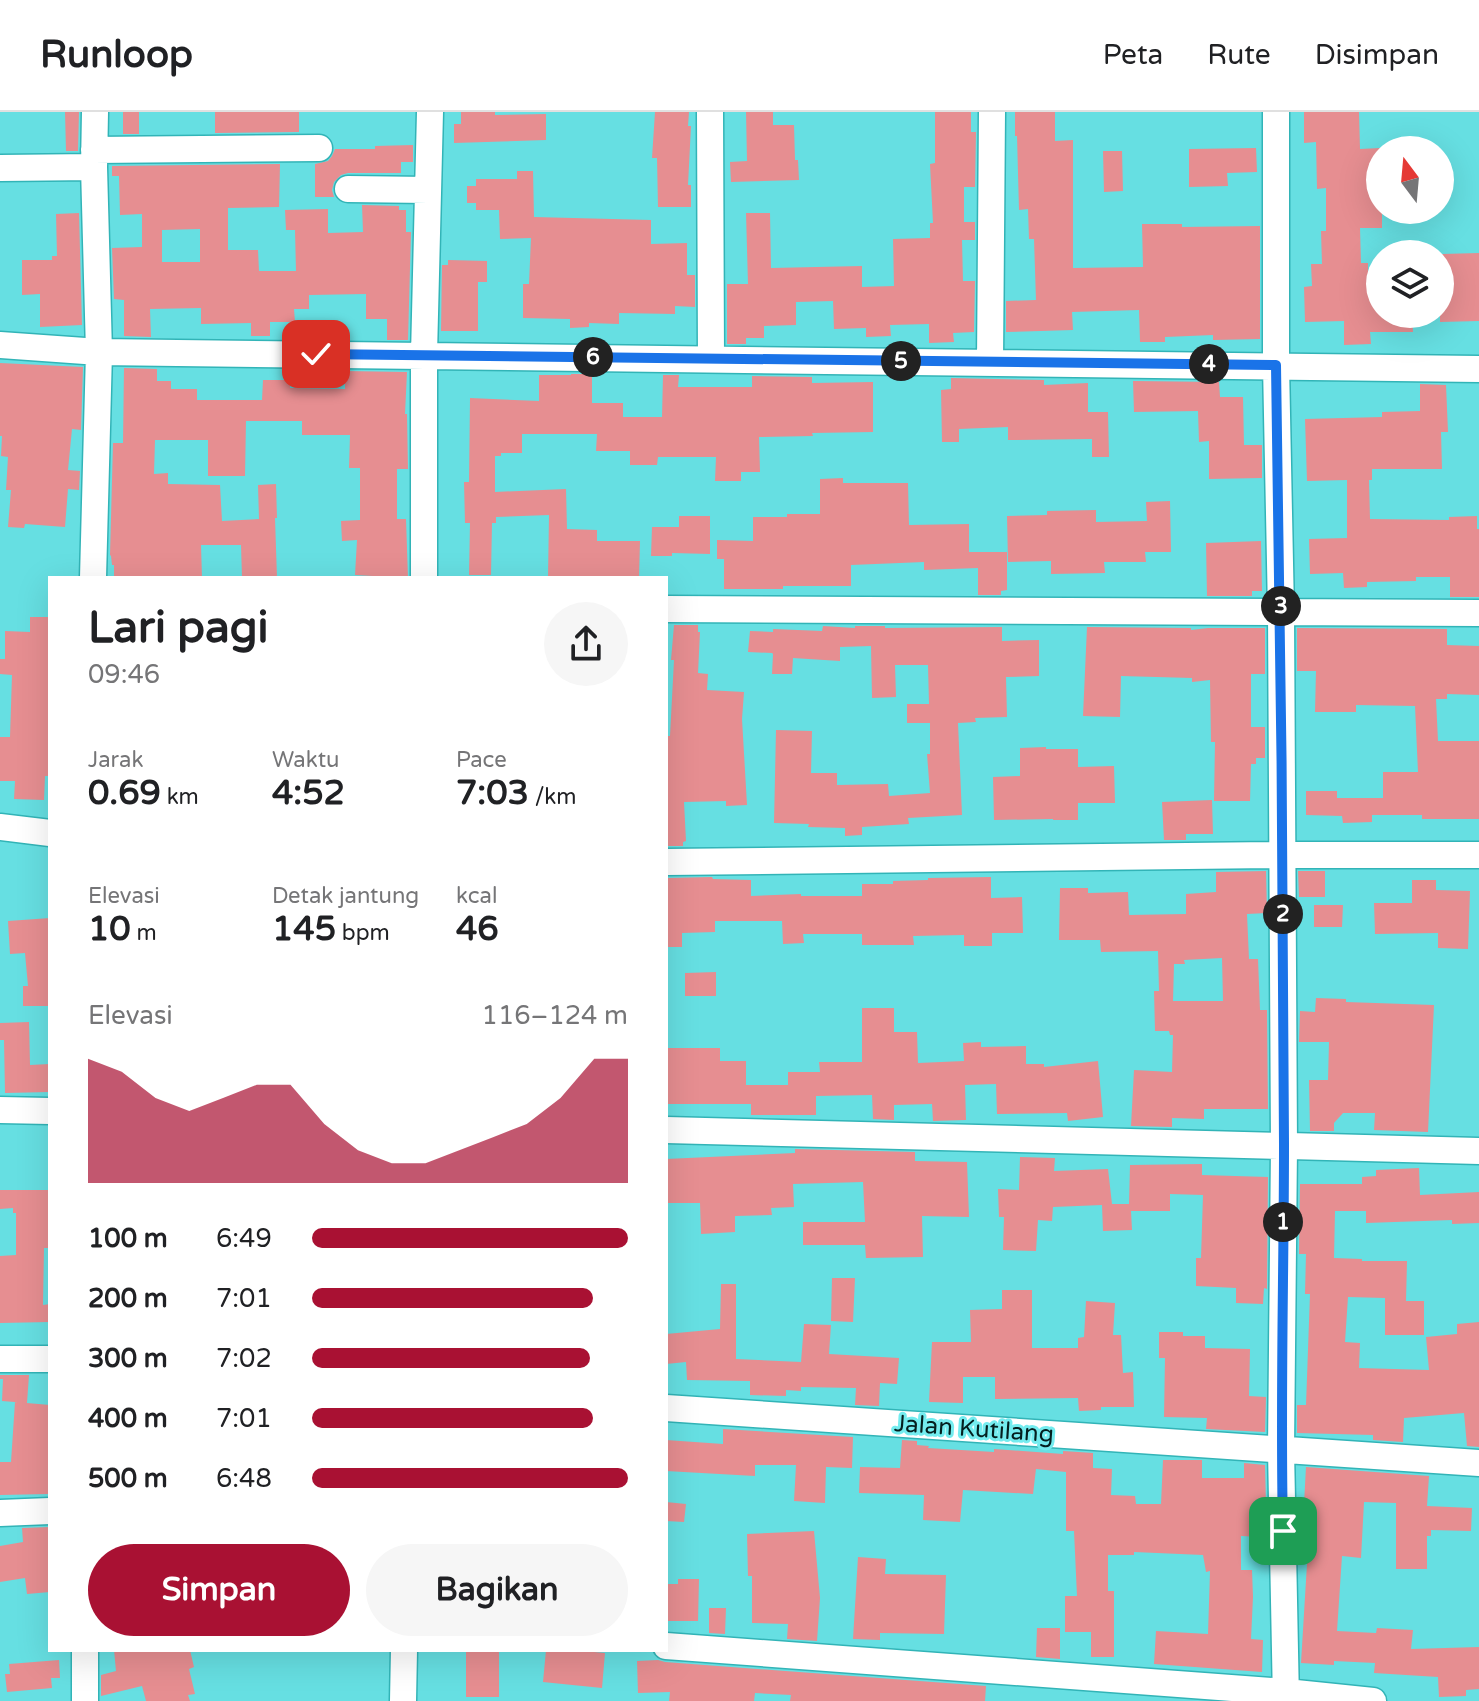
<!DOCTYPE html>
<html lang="id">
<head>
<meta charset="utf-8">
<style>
  body { margin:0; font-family:"Varela Round",sans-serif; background:#f6f6f6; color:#202124; height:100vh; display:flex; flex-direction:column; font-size:30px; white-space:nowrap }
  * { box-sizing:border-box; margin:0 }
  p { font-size:26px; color:#757577 }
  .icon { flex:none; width:44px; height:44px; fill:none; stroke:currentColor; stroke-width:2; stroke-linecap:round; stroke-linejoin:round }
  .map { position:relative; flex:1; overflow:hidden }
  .drawer { position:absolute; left:48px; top:464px; width:620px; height:1076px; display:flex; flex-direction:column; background:#fff; border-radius:0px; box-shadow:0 8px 32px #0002 }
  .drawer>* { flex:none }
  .needle { width:52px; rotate:344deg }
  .buttons { position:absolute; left:1366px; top:24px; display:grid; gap:16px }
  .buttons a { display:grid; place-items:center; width:88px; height:88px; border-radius:50%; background:#fff; box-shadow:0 8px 32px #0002; font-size:40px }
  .pin { position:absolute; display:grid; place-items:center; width:68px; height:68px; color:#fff; margin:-34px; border-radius:16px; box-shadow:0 4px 12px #0006 }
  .km { position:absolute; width:40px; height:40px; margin:-20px; border-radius:50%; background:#222; color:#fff; font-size:22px; line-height:40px; text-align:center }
  .round { display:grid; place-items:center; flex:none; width:84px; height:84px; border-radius:42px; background:#f6f6f6 }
  .headline { display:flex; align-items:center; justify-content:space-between; height:136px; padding:0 40px }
  h1 { font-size:44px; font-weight:700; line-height:60px }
  .metrics { display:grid; grid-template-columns:repeat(3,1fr); gap:12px; height:136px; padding:8px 40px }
  .metrics div { display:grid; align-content:center }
  .metrics b { font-size:34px; font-weight:700 }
  .metrics small { font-size:22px; font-weight:400 }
  .metrics p { font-size:22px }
  .chart { height:224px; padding:16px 40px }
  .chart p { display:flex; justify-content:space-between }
  .chart svg { width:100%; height:144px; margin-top:8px; fill:#a91133; opacity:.7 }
  .button { display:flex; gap:16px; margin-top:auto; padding:16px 40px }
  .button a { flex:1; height:92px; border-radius:48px; background:#a91133; color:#fff; font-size:32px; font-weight:700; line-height:92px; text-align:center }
  .button a+a { background:#f6f6f6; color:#202124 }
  ul { padding:0 40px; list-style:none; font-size:26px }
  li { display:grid; grid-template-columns:128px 96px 1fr; align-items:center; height:60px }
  li i { height:20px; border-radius:10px; background:#a91133 }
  header { display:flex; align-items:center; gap:48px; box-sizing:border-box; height:112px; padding:0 40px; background:#fff; border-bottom:2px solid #e0e0e0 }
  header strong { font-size:38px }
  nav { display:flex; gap:44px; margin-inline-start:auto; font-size:28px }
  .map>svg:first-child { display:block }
</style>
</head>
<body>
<header>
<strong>Runloop</strong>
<nav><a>Peta</a><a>Rute</a><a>Disimpan</a></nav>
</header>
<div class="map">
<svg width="1479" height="1589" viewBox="0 0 1479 1589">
  <rect width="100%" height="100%" fill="#66dfe2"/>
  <path fill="#e68e91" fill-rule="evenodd" d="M65 0H79L78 39H66Z
    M123 0H139V22H123Z
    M215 0H299V20L215 21Z
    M461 0H495V3L546 2V28L454 31V12H461Z
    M655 0H689L688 14H691L688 73H691V95H658L657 46H652Z
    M746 0H773V13H794L795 48H798L799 68 731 70 730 50 747 49Z
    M935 0H971V20H976L975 75H964V110H975V128H962L963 169H975L974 220 953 221 954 230 929 231V212L890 213 891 224 866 225V216L834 217 833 189 796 190V213L764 214V226H746V232H727V172H748L746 101H770L771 156 862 154V175L894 174 893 127 930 126V111H933L930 52 935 51Z
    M1015 0H1055V29L1073 28V156L1143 155 1142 112H1182V115L1260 114V227L1213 228V223L1165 225V230H1140L1139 198 1072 200 1073 218 1006 220V189L1036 188 1034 127H1029L1028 97 1019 98 1017 24H1015Z
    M1304 0H1359L1360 37 1380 36V98H1382V116H1360L1361 151H1368V170H1380V202H1412L1413 220H1370L1371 232 1344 233V209L1305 210 1304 175 1312 174 1311 152H1322L1321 119H1326V76L1317 77 1316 30 1304 31Z
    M413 33V50H401V61H348L341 63 334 70 332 78 334 85H315V52L328 49 332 44 335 37H375V34Z
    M1256 36 1257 60 1227 61 1228 74 1189 75V37Z
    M1103 39H1122L1123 79 1104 80Z
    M280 52 279 95 228 96V138H258L259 159H296L295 118H286L285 98 328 97V121L363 120 362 93 399 94V98H406V120H411L408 228H387V207H366V182L309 183V197H294L295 210H270V224H251V211L201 212V196L150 197 151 225 124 224V188L114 187 112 136 142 135V102L120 103 119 64H112V54ZM200 117V150H162V118Z
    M517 59H533L534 105 651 108V132L687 131V163H695V195L675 194V202L619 201V212L589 211V215L570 216V207L523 206V172H529L531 126 500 127 499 98H476V91H467V74H476V67H517Z
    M79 101 82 213 40 215V182L22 183V148H52V144H57L56 102Z
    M1479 141V209L1440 210V179H1443L1442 142Z
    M448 148 487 149V170H478V219H441L442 153H448Z
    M0 251 83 255 81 318 72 317 68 358 80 359 79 378 68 377 65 415 25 412 24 416 8 415 11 378H6L8 345 1 344 2 324H0Z
    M124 256 157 257V269H171V277H197V288H262L263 268H291L290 276 345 277V259L407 260 405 302H407L408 357H397V407H406L408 466 355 463 357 428 342 429 341 409 360 408V356H349L350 323H302V309H246L245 364H208V328H155L154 362 168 361V372L220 373 222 409 259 407 258 373 276 372 277 406H275L277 466H242L241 433H201L202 466H114V453H112L111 444 110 443 113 331H123Z
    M571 262H592V291H623V305H662L663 263H679L678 275H752V264L812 265V271L873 270V320L812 321 813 324 759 325 760 360H741V369H715L716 345H658L657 353H630V339H596L597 322H522V341H501V344H495V380L566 377 567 417 597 418V429H640L639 466H548L549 403 496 405V411H492L491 463H469L470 411H465L464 370H469L470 286 539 289V263H571Z
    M951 266 1044 268V273L1088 271V300H1108L1109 345H1092V327L1008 328V315L959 317V330H942L941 278 951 277Z
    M1133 269 1219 270 1220 285H1243L1244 333H1262V366L1209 367V329L1199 330 1198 299 1134 300Z
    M1420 272 1446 273 1448 320H1441L1442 357H1372V368H1369L1370 407 1449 408V405L1477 404V417H1479V485H1450V465H1416V469L1367 470V475L1344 476 1343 461 1310 462 1309 427 1347 426V368L1307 369 1305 307 1382 305V300L1420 299Z
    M843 366V371H908L909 413 969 412V440H1007V478L1001 479V483H978V456L924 458V450L851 453V474H783V477H724V447H717V428L753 429V405H787V402H820V367Z
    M1170 389 1171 440H1145L1146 450H1104L1105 461 1051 462V449L1008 450 1007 404 1047 403V399L1096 398V410L1147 409 1146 390Z
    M679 404H710V442L672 441V444H651L652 415H679Z
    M1261 429 1262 479H1252V484H1207L1206 431Z
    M30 505H50L48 664H45L44 688 14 687 15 669H0V625H10L12 563 0 562V547H5V519L30 520Z
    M674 513H698V520H700L698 561 708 562 707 578 744 580 742 607 747 693 726 694V689L684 690 686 729 683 730V734H668L666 624H670L674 548H671Z
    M823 514 855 516V514H885V516L1002 515V529L1039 528V564L1006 565 1007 605 975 606 976 610 958 611 962 703 908 706 909 712 862 715V723L845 724V716L808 715 809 712 774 711 776 618 812 619 811 661H837V673L888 672 889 684 930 681 927 642H930V611H907V592H929L928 553H895L896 585 872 586 871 534 840 535V549L793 546 792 562H772L773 542 772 541 748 540 750 519 773 520V517L822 519Z
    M1087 515 1191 516V518L1208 516H1265V562H1251V615H1265V646H1256V652H1251L1250 689H1214L1215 630H1211L1210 568 1192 570V566L1121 564 1120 605 1083 604Z
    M1297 516 1447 517V533L1479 534V583L1447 582V587H1436L1438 629H1479V707H1422V703H1372V710L1343 711 1342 704 1306 703V679H1337V686H1383V660H1418L1415 594 1356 593V600H1315L1316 559H1297Z
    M1046 635V637H1078V655L1114 654 1115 691H1078V708H1053V707L994 708 993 665 1020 664V636Z
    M1212 688 1213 722H1186V728H1164L1162 690Z
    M1266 759 1267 801 1247 802 1249 847H1258L1260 898H1267L1268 997H1204V1007L1172 1006V1015L1131 1014 1134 958 1172 960 1173 923H1170L1169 919H1155L1154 879H1159L1158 839 1101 840 1100 828H1059L1060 776H1088V781L1128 780 1129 803 1186 802V782L1216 780V760ZM1222 846 1223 889H1173L1174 852H1185L1184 848Z
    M1298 759H1325V785H1299Z
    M712 765 713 767 751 768V784L801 782V784H862V772H893V769L928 768V766L991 765V786L1022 785 1023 821H992V834H964V823L913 824 914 833H862V822H803L804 831 783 832 782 809H715V820L682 821V835H666V766Z
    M1412 768H1436V778L1470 779 1468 837 1438 836V821L1375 822 1374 791H1412Z
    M1314 793H1343L1342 815H1314Z
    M50 806V894H23V874H28L25 841 10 842 8 809Z
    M716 860V884H685V861Z
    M1316 886 1346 887V890L1434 893 1428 1020 1374 1018 1375 1001H1343L1334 1011V1019H1310L1309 968H1328L1329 930H1299L1300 899 1315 900Z
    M862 896H894V920H917L918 951 964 949 963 931 981 930V935L1026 934V952H1044V955L1098 949 1103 1005 1068 1009 1067 1001 997 1002 996 972 965 973 966 1008 933 1009 932 992 894 993V1008L873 1007 872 983 816 984V1003H751V992H666V936H720V949H746V973H788V960H820L819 950H862Z
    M29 910 30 953 50 952V980L5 981 4 928H0V911Z
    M795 1037 915 1040V1049L967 1050 969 1105 922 1104 923 1145 866 1146 865 1133H803V1110H865L863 1070 793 1072 794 1095 771 1096 772 1103 735 1104V1120L701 1122 700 1091H666V1047L795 1041Z
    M1020 1045 1055 1046 1054 1059 1108 1057 1112 1092H1129L1130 1053 1202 1052V1063L1268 1065 1267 1177 1264 1176 1263 1192 1236 1191V1176L1196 1174V1146H1201L1203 1083 1170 1082V1099H1131L1132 1118 1103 1119 1102 1093 1053 1095 1052 1109 1038 1108 1036 1139 1003 1138 1004 1105H999L998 1077 1019 1078Z
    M1419 1056 1420 1083 1479 1080V1111L1452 1112V1108L1366 1111V1099H1335L1334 1146 1362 1147V1149H1407L1406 1189H1424V1223H1385V1186L1348 1185 1345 1230 1360 1231 1359 1256 1429 1258 1426 1225 1457 1222V1212L1479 1210V1335L1467 1334 1464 1301 1404 1306 1403 1330 1373 1328V1323L1297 1321V1293H1306L1310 1182H1305L1306 1142H1299L1300 1072H1362V1065L1376 1064V1058Z
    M0 1078H50V1136H44L43 1193 50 1192V1210L0 1211V1144L16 1143V1101H13V1096L0 1097Z
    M832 1166H855L853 1210 831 1209Z
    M721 1172H736V1247L801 1250 804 1212 831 1213 829 1242 899 1246 897 1272 880 1271 879 1294 855 1293 856 1276 801 1275V1279L786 1278V1284L750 1283V1269L687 1268 686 1250 666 1252V1222L720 1217Z
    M1002 1178H1032V1236H1078V1226L1084 1225 1086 1189 1115 1191 1113 1223H1121L1123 1261 1133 1260 1134 1295H1101V1298L1079 1299 1078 1286 995 1287V1265H963V1291L929 1290 932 1230H971L970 1198 1002 1197Z
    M1159 1220H1183V1224H1205V1236L1250 1237 1249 1284 1266 1285 1265 1320 1206 1317 1207 1306 1164 1305 1165 1246H1159Z
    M0 1263H29L27 1291 2 1289 3 1267H0Z
    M15 1290 50 1293V1382L0 1383V1350H11Z
    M723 1317 853 1325 852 1356 826 1355 825 1391 794 1389 796 1353H755V1364L666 1359V1328L723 1332Z
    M902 1328 917 1329V1333L929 1334 928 1336 994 1340V1337L1063 1342V1339L1093 1341V1356L1112 1357 1111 1383 1135 1384 1136 1392H1161L1163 1348H1202V1366H1244V1351L1265 1353 1266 1392 1261 1391V1425L1241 1424V1458H1252L1253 1485 1251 1527 1263 1528 1262 1560 1154 1552 1156 1519 1208 1522 1210 1459 1206 1460 1203 1443 1134 1440V1443H1108V1479H1114V1545H1091V1520H1065V1484H1077L1074 1419H1066V1360L1036 1357 1033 1382 963 1378 960 1410 923 1408 924 1383 859 1381 860 1355 900 1356Z
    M1306 1355 1429 1364 1427 1394 1472 1396 1471 1419 1431 1418V1424H1427V1457H1396V1391L1364 1390 1361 1446 1342 1444 1337 1519 1376 1521 1377 1516 1413 1518 1411 1537 1479 1535V1577L1466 1578V1584L1439 1585 1438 1565 1374 1561 1375 1551 1334 1549V1553L1301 1551 1309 1419 1299 1418V1417L1300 1392H1304Z
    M666 1390 686 1392 684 1410 666 1409Z
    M50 1415V1480L27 1482 25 1466 0 1470V1434L23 1430 22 1416Z
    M814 1419 820 1486 817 1529 787 1527 788 1512 752 1511V1464H748L747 1422Z
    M858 1445 886 1447 885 1462 946 1463 944 1522 880 1521V1528L853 1527Z
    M678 1467H699L698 1509H666V1472H678Z
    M709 1496H726L725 1522 709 1521Z
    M1037 1516H1060V1547L1036 1545Z
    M114 1538H190L194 1555 189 1557 195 1582 188 1583 190 1589H146L142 1574 101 1584V1563L116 1559Z
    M466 1538H499V1585H466Z
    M546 1538H572L605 1541 602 1576 543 1570Z
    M59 1548 60 1566H51L52 1576 7 1580 5 1562H10L9 1552Z
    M658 1548 665 1550 986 1574 985 1589H790L791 1583 755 1581 754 1589H669L670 1580 638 1581 637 1549Z"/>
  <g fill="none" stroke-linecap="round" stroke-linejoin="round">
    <g stroke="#32b4b7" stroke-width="29">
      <path id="minor" d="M710 0 711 247
        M1276 0V253L1281 500 1284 1034 1281 1338 1286 1589
        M94 38 319 36
        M0 56 94 55
        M348 77 428 78
        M0 233 99 240 1479 257
        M990 250 992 0
        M93 466 99 240 94 55 95 0
        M424 466V243L430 0
        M666 497 1479 501
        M0 715 50 721
        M666 750 1282 743H1479
        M0 998 50 999
        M666 1018 1479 1039
        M0 1247H50
        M666 1296 1479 1351
        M0 1401 50 1399
        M666 1534 1286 1580 1373 1589
        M85 1538V1589
        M403 1589 404 1538"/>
    </g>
    <use href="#minor" stroke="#fff" stroke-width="26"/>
  </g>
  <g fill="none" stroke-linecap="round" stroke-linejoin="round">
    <g stroke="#fff" stroke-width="16">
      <path id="route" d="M316 242 1276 253C1281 513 1283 772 1284 1032 1284 1161 1280 1290 1283 1419"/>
    </g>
    <use href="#route" stroke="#1a73e8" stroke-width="10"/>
  </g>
  <g text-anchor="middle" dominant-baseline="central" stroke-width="6" stroke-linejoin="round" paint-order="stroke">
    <g font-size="24" fill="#041f1f" stroke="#74ecef">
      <text transform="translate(974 1317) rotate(4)">Jalan Kutilang</text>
    </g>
  </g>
</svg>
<div class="buttons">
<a><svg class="needle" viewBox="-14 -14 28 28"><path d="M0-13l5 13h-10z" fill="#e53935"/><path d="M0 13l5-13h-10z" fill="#757577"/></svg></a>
<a><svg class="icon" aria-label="layers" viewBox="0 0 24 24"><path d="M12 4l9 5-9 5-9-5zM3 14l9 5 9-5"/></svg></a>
</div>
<div class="pin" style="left:1283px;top:1419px;background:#1e9e55"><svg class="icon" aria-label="arrive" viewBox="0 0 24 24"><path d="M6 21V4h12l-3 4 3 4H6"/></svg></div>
<div class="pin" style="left:316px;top:242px;background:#d93025"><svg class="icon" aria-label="check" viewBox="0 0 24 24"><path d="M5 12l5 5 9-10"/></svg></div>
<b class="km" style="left:1283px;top:1110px">1</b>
<b class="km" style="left:1283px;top:802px">2</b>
<b class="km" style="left:1281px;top:494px">3</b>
<b class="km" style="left:1209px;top:252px">4</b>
<b class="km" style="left:901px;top:249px">5</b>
<b class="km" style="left:593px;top:245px">6</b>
<section class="drawer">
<div class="headline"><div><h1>Lari pagi</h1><p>09:46</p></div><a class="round"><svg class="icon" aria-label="share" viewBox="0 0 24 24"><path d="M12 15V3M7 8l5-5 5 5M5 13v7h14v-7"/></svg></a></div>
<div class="metrics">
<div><p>Jarak</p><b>0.69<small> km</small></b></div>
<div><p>Waktu</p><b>4:52</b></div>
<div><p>Pace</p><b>7:03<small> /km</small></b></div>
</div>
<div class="metrics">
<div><p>Elevasi</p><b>10<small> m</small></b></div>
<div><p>Detak jantung</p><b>145<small> bpm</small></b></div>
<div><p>kcal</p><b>46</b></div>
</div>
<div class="chart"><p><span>Elevasi</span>116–124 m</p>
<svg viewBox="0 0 160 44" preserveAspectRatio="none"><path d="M0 44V6L10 10L20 18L30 22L40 18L50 14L60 14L70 26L80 34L90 38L100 38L110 34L120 30L130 26L140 18L150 6L160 6V44z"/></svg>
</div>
<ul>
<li><b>100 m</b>6:49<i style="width:100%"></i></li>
<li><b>200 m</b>7:01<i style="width:89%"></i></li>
<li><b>300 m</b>7:02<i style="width:88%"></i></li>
<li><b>400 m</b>7:01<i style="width:89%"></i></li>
<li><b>500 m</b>6:48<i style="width:100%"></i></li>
</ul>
<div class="button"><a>Simpan</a><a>Bagikan</a></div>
</section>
</div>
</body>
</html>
